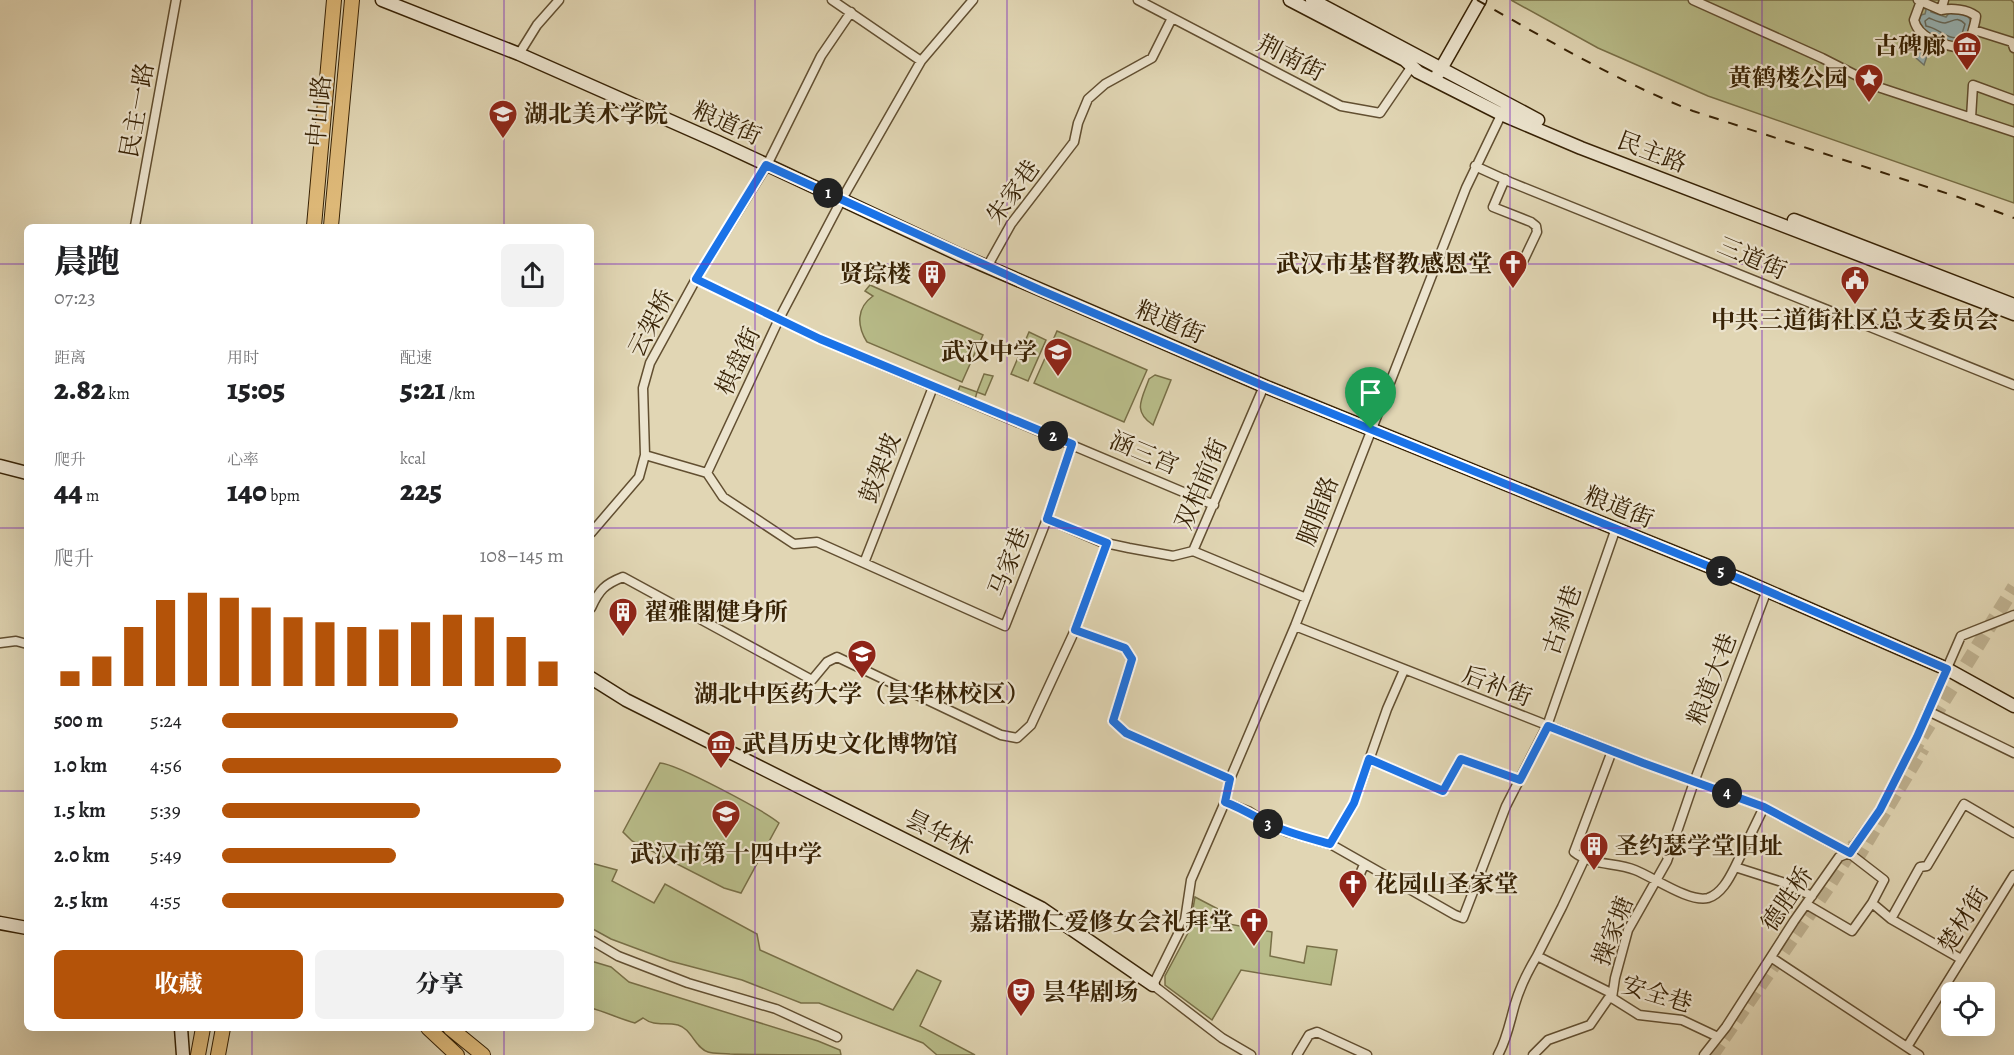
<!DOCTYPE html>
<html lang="zh">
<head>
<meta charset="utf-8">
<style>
  body { margin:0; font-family:Alegreya,"Noto Serif SC",serif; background:#f2f2f2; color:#202124; height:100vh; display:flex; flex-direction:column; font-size:22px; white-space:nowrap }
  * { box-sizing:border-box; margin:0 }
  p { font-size:20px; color:#757577 }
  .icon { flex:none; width:33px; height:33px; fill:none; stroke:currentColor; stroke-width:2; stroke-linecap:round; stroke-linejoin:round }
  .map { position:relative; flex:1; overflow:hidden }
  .drawer { position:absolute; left:24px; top:224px; width:570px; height:807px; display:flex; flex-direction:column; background:#fff; border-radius:9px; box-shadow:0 6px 24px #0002 }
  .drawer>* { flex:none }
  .fabs { position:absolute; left:1941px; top:982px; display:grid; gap:12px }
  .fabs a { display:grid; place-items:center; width:54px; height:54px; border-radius:9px; background:#fff; box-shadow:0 6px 24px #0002; font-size:30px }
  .pin { position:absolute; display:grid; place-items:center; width:51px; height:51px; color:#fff; margin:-62px -26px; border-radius:50% 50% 50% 0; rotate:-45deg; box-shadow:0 0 6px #0007 }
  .pin .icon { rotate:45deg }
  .km { position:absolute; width:30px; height:30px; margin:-15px; border-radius:50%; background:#222; color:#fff; font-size:16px; line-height:30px; text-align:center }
  .round { display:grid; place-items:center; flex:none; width:63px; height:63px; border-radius:9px; background:#f2f2f2 }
  .summary { display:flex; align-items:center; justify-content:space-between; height:102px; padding:0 30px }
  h1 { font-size:33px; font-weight:800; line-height:45px }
  .metrics { display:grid; grid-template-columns:repeat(3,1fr); gap:9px; height:102px; padding:6px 30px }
  .metrics div { display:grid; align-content:center }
  .metrics b { font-size:30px; font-weight:800 }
  .metrics small { font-size:16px; font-weight:400 }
  .metrics p { font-size:16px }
  .chart { height:168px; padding:12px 30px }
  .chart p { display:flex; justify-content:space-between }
  .chart svg { width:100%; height:108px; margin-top:6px; stroke:#b45309; stroke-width:6 }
  .primary-button { display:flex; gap:12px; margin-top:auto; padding:12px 30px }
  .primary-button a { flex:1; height:69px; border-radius:9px; background:#b45309; color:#fff; font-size:24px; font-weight:800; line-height:69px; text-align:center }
  .primary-button a+a { background:#f2f2f2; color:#202124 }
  ul { padding:0 30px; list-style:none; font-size:20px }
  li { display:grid; grid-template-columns:96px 72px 1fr; align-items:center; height:45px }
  li i { height:15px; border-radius:8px; background:#b45309 }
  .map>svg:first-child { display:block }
</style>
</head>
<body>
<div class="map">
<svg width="2014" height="1055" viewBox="0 0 2014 1055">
  <rect width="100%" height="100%" fill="#e1d6b4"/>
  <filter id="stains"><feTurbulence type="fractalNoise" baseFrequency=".00333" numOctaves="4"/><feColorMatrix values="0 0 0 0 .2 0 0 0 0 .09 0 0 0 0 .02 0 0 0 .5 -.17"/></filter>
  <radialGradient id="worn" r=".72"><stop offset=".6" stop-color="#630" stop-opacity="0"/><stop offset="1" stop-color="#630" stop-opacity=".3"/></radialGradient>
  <path fill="#b8bc89" stroke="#786f47" stroke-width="1.5" d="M1511 0H2011L2014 3V203L1708 96 1598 48Z
    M870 285 983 335 962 382 867 342C857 326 856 308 873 296L865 291Z
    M1057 331 1147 370 1124 422 1034 383Z
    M1029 332 1046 340 1028 381 1011 374Z
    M984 374 993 376 985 395 977 392 974 403 956 396 960 386 977 392Z
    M1155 375 1171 380 1153 425C1132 411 1142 399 1149 379Z
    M660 763C677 764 765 811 779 823L741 893 724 888 632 841 623 832Z
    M591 863 617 870 612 881 654 903 665 884 757 934 760 950 893 1010 917 970 941 981 920 1026 975 1055H937L923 1043 819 1003H801L742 980 670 961 611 939 591 928Z
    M1195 897 1218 909V922L1272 932 1270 956 1304 963 1307 946 1337 950 1331 985 1241 970 1212 1020 1165 985V976L1189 931Z
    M591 961 611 967 629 982 818 1041 840 1050 841 1055C804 1055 767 1055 730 1054 723 1053 714 1054 708 1052 694 1047 692 1029 678 1025 664 1022 655 1027 643 1018L635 1023C620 1019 606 1012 591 1008Z"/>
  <path fill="#98b6b8" stroke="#717b70" stroke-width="1.5" d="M1923 6 1931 7V12L1946 17 1949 13C1954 14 1959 13 1964 14 1977 19 1969 39 1961 45L1935 37 1927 32 1918 43 1922 54 1927 56 1924 65 1915 57 1912 46 1916 40 1911 35 1917 27 1921 15 1925 14 1926 10Z"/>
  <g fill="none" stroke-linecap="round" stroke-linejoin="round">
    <path stroke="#686c5e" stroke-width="1.5" d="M1929 18C1934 20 1940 23 1945 23 1954 21 1958 16 1965 24L1961 37C1947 41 1939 28 1926 26L1925 21Z"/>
    <path stroke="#bfb291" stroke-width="14" stroke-dasharray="14 7" stroke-linecap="butt" d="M1911 754 2014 587
      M1856 860 1923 748
      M1712 1055 1830 884 1855 844"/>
    <g stroke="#624f31" stroke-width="11">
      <path id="street" d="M832 0 921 61
        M1138 0 1341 106 1380 113 1412 66
        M1693 0 1822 58 1881 88 2014 132
        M1918 0 1941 10 1944 0
        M1921 1 1914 20C1919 42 1951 47 1970 49
        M1941 10C1952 8 1967 9 1976 16 1975 29 1966 42 1972 54
        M1974 30 2012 42 2014 48
        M519 54 537 25 559 0
        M1971 118 1973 85 2014 100
        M1475 166 1510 182 2014 385
        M1505 179 1493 207 1531 222 1536 226 1537 232 1518 272
        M135 226 176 0
        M987 267 1011 224 1074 142 1078 123 1088 99 1105 84 1152 58 1172 18
        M696 279 820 339 1214 505
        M645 455 707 473 779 319 842 199 921 61 973 0
        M707 473 723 497 794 544 817 542 1005 626 1047 519 1072 444
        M1047 519 1101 542 1129 548 1173 556 1193 551
        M591 533 639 477 645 455 643 388 650 363 696 279 767 165 821 56 851 12
        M1193 551 1264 386
        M1193 551 1306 598
        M864 563 933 387
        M591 608C599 590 605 584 623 577L812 680 827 662 837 657 1001 735 1017 738 1031 725 1075 630 1107 543
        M1295 626 1643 763 1764 807 1849 853 1884 880 1872 903
        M1075 630 1125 648 1132 659 1113 721 1126 733 1230 779
        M0 643 16 641 27 644
        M1928 711 2014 753
        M1612 751 1574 852C1591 866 1615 862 1635 870 1653 877 1690 903 1708 898 1721 894 1729 879 1735 867
        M1369 759 1443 791 1461 759 1520 780
        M1225 802 1248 811 1267 823 1287 832 1332 845 1455 915 1463 918 1506 806 1547 726 1616 528
        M1764 807 1735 867 1782 882 1812 896
        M1330 844 1354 803 1387 709 1404 670
        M1584 860 1562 907 1537 956 1609 992 1612 998
        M1360 874 1363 867
        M1806 904 1852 931 1872 903 1891 919 1961 959
        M1891 919 1920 867 1927 866 1964 804 2014 833
        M591 940 618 956 688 983 776 1009 837 1037
        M1772 958 1919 1055
        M1612 998 1615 978 1628 930 1667 861 1694 782 1767 590
        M1907 1047 2014 875
        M1251 1055 1222 1038 1153 985 1185 920 1191 880 1225 802 1230 779 1295 626 1466 188 1503 111
        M1297 1055 1309 1035 1317 1032 1367 1055
        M1498 1055C1507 1039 1510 1021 1515 1004 1520 987 1528 971 1537 956
        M1533 1055 1548 1040 1590 1025 1608 999 1612 998 1639 1015 1682 1020 1718 1037
        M1704 1055 1726 1027 1794 921 1839 857 1849 853 1880 810 1917 737 1961 636 2014 615"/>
    </g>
    <g stroke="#372205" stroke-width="15">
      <path id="secondary" d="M382 0 519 54 718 142 960 255 1264 386 1740 579 1947 669 2014 706
        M1290 0 1405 60 1418 72 1501 114 1581 148 2014 314
        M1312 0 1538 120
        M1438 74 1480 0
        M1794 220 2014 305
        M0 466 27 473
        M591 678 626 700 1041 908 1153 985
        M0 923 27 928
        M181 1028 183 1055"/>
    </g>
    <g stroke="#372205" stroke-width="16">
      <path id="primary" d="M314 226 334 0
        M331 226 352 0
        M428 1028 457 1055
        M450 1028 483 1055
        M198 1055 203 1028
        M218 1055 223 1028"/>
    </g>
    <use href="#street" stroke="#ece4ce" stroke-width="8"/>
    <use href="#secondary" stroke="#ece4ce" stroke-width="12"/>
    <use href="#primary" stroke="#e0bb7a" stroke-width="14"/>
    <path stroke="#372205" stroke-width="2" stroke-dasharray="10 10" stroke-linecap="butt" d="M1477 0C1548 40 1617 81 1693 111L1958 197 2014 218"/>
  </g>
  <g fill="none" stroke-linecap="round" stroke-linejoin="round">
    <g stroke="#fff" stroke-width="12">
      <path id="route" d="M766 165 1040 290 1264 386 1740 579 1947 669 1917 737 1880 810 1850 853 1764 807 1643 763 1548 726 1520 780 1461 759 1443 791 1369 759 1354 803 1330 844C1309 838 1287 833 1267 823 1252 815 1241 808 1225 802L1230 779 1126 733 1113 721 1132 659 1125 648 1075 630 1107 543 1047 519 1072 444 820 339 696 279Z"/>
    </g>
    <use href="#route" stroke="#1a73e8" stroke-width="8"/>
  </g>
  <path fill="none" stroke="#7b2cbf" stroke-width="1.5" stroke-opacity="0.55" d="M252 0V226M504 0V226M755 0V1055M1007 0V1055M1259 0V1055M1510 0V1055M1762 0V1055M0 264H27M591 264H2014M0 528H27M591 528H2014M0 791H27M591 791H2014M252 1028V1055M504 1028V1055"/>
  <defs>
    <g id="museum-pin" transform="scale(1.5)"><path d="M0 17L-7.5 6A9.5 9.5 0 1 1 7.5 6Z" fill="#8f2418" stroke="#ece4ce"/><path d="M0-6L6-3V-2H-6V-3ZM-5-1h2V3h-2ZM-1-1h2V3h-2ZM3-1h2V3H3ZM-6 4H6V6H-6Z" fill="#fff"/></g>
    <g id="sight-pin" transform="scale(1.5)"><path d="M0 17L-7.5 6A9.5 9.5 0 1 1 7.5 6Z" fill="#8f2418" stroke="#ece4ce"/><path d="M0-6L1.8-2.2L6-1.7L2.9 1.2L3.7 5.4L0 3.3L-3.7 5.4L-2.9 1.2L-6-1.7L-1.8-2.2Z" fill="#fff"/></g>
    <g id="university-pin" transform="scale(1.5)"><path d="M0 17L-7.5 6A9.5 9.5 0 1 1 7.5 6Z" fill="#8f2418" stroke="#ece4ce"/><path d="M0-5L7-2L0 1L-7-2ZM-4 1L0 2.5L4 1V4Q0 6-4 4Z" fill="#fff"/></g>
    <g id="church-pin" transform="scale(1.5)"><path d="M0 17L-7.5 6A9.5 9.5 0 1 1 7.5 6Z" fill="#8f2418" stroke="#ece4ce"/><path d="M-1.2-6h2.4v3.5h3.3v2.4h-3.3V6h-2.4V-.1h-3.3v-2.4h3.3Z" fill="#fff"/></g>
    <g id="building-pin" transform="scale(1.5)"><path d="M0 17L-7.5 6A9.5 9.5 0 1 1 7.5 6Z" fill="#8f2418" stroke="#ece4ce"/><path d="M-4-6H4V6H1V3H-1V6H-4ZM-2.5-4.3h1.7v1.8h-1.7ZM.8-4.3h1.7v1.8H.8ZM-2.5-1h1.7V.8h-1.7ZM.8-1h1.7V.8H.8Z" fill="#fff"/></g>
    <g id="civic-pin" transform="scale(1.5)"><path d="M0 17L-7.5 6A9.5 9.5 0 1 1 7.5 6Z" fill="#8f2418" stroke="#ece4ce"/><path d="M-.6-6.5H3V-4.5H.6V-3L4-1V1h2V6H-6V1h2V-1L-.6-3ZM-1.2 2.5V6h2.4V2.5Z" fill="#fff"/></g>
    <g id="school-pin" transform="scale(1.5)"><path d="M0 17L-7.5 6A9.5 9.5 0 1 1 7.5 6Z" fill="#8f2418" stroke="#ece4ce"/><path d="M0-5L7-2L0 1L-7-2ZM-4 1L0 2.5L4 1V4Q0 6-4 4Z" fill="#fff"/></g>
    <g id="theatre-pin" transform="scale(1.5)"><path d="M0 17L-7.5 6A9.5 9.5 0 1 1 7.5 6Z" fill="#8f2418" stroke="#ece4ce"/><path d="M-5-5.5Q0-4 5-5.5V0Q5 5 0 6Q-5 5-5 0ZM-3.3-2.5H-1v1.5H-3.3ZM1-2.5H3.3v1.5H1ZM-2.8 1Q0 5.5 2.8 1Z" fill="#fff"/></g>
  </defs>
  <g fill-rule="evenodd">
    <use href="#museum-pin" x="1967" y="46"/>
    <use href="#sight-pin" x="1869" y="78"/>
    <use href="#university-pin" x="503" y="114"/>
    <use href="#church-pin" x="1513" y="264"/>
    <use href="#building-pin" x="932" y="274"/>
    <use href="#civic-pin" x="1855" y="280"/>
    <use href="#school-pin" x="1058" y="352"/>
    <use href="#building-pin" x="623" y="612"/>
    <use href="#university-pin" x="862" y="654"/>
    <use href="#museum-pin" x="721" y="744"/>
    <use href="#school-pin" x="726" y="814"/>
    <use href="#building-pin" x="1594" y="846"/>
    <use href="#church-pin" x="1353" y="884"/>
    <use href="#church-pin" x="1254" y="922"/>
    <use href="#theatre-pin" x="1021" y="992"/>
  </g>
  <g text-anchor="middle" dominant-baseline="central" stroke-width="4.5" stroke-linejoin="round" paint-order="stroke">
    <g font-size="24" font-weight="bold" fill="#372205" stroke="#ece4ce" text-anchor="end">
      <text x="1946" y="46">古碑廊</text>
      <text x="1848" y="78">黄鹤楼公园</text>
      <text x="524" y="114" text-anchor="start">湖北美术学院</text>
      <text x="1492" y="264">武汉市基督教感恩堂</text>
      <text x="911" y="274">贤琮楼</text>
      <text x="1855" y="320" text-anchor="middle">中共三道街社区总支委员会</text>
      <text x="1037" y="352">武汉中学</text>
      <text x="644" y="612" text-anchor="start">翟雅閣健身所</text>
      <text x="862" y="694" text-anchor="middle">湖北中医药大学（昙华林校区）</text>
      <text x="742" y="744" text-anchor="start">武昌历史文化博物馆</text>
      <text x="1615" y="846" text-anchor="start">圣约瑟学堂旧址</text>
      <text x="726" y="854" text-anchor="middle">武汉市第十四中学</text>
      <text x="1374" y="884" text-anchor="start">花园山圣家堂</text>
      <text x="1233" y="922">嘉诺撒仁爱修女会礼拜堂</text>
      <text x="1042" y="992" text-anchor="start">昙华剧场</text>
    </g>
    <g font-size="24" fill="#372205" stroke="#ece4ce">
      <text transform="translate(1291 58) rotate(27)">荆南街</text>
      <text transform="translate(137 110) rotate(-80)">民主一路</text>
      <text transform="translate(319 111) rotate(-85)">中山路</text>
      <text transform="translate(727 123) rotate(24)">粮道街</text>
      <text transform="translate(1652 152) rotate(21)">民主路</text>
      <text transform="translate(1013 192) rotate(-54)">朱家巷</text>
      <text transform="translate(1752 258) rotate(23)">三道街</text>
      <text transform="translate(1170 322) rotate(23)">粮道街</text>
      <text transform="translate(651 323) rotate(-63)">云架桥</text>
      <text transform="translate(738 361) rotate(-65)">棋盘街</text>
      <text transform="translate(1144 453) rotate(23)">涵三宫</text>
      <text transform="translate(880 468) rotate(-69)">鼓架坡</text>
      <text transform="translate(1201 484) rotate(-67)">双柏前街</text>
      <text transform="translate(1619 507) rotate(22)">粮道街</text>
      <text transform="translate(1318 511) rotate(-69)">胭脂路</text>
      <text transform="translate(1009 562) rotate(-69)">马家巷</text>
      <text transform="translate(1562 620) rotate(-71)">古刹巷</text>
      <text transform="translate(1712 679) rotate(-69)">粮道大巷</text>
      <text transform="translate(1497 686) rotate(21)">后补街</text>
      <text transform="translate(939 833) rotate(27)">昙华林</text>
      <text transform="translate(1787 899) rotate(-56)">德胜桥</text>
      <text transform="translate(1963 920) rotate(-58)">楚材街</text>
      <text transform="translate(1613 931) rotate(-69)">操家塘</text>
      <text transform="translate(1657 994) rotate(17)">安全巷</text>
    </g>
  </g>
  <rect width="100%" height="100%" filter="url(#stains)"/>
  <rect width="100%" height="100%" fill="url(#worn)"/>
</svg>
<div class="fabs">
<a><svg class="icon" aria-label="locate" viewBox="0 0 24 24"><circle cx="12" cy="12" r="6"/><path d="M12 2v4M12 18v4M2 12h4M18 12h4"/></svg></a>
</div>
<div class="pin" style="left:1371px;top:429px;background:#1e9e55"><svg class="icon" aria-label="arrive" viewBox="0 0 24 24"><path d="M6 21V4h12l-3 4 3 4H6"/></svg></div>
<b class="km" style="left:828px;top:193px">1</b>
<b class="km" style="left:1053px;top:436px">2</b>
<b class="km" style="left:1268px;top:824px">3</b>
<b class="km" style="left:1727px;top:793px">4</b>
<b class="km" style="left:1721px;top:571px">5</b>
<section class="drawer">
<div class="summary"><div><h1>晨跑</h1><p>07:23</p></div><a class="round"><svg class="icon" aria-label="share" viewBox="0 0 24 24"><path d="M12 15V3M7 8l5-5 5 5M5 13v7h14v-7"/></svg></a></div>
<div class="metrics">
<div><p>距离</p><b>2.82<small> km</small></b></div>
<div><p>用时</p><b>15:05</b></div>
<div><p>配速</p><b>5:21<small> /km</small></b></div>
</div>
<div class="metrics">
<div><p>爬升</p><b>44<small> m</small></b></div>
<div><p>心率</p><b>140<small> bpm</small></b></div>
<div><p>kcal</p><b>225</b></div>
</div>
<div class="chart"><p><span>爬升</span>108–145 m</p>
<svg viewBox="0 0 160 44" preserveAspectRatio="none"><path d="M5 44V38M15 44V32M25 44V20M35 44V9M45 44V6M55 44V8M65 44V12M75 44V16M85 44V18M95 44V20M105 44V21M115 44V18M125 44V15M135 44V16M145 44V24M155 44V34"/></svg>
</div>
<ul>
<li><b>500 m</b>5:24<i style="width:69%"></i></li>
<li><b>1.0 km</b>4:56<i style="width:99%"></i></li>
<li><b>1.5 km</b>5:39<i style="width:58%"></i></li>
<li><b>2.0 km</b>5:49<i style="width:51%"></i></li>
<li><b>2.5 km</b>4:55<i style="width:100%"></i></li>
</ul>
<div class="primary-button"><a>收藏</a><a>分享</a></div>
</section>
</div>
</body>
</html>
